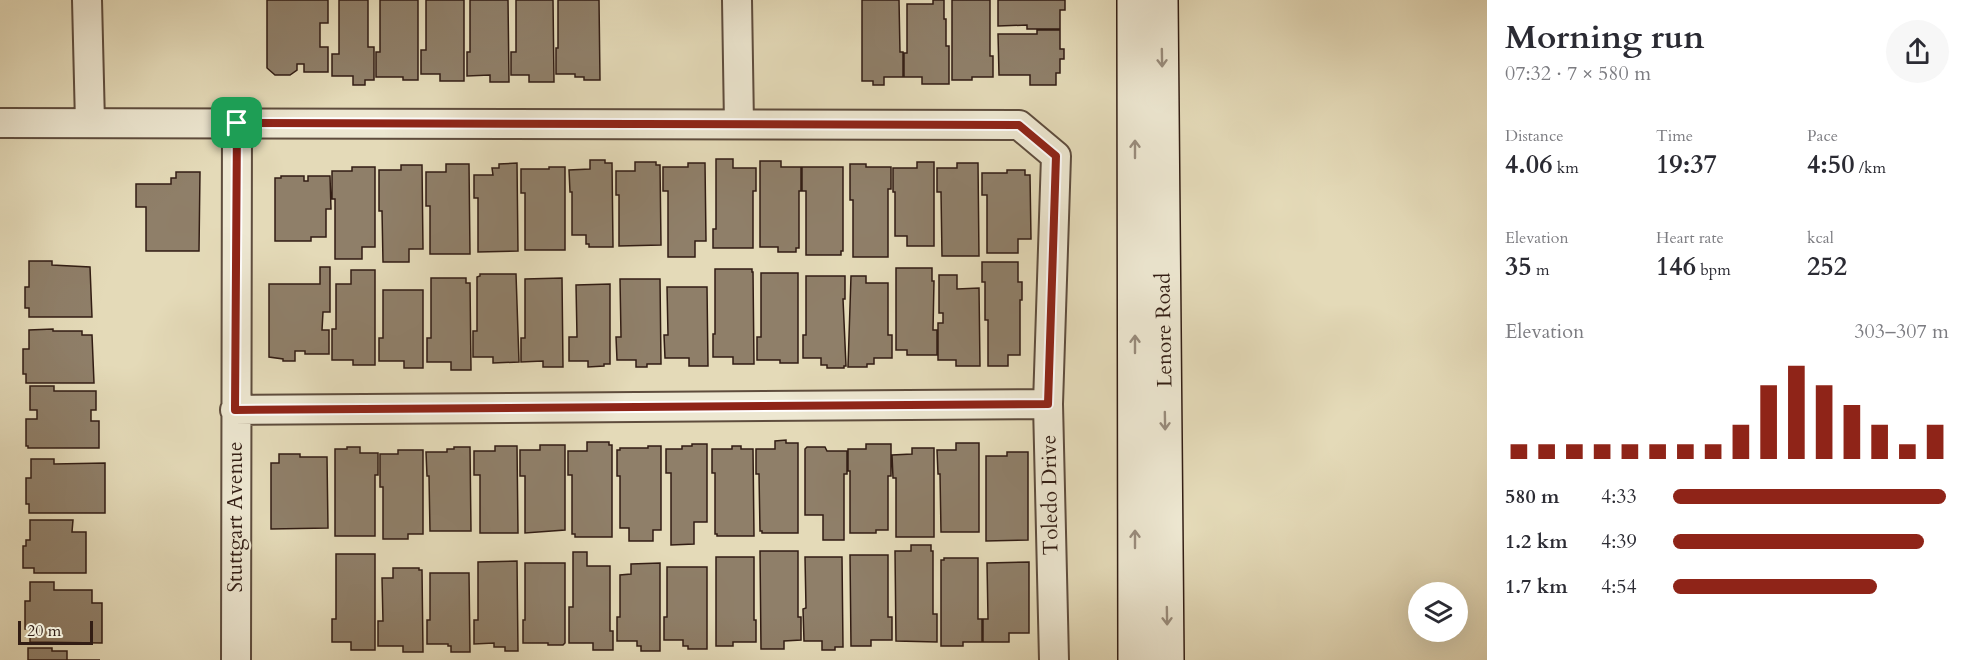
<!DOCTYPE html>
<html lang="en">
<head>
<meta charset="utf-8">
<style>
  body { margin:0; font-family:Cardo,serif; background:#f7f7f7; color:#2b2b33; height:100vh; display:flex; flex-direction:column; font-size:22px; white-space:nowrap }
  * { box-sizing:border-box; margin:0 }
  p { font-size:20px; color:#7c7c81 }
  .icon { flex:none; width:33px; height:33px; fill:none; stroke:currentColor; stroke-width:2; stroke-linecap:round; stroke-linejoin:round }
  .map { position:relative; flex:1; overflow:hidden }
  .details { display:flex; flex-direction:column; background:#fff; width:480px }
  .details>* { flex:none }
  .tools { position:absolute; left:1408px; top:582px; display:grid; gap:12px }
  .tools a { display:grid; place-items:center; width:60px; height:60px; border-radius:50%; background:#fff; box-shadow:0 6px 24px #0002; font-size:30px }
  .scale { position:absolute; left:18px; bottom:15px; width:75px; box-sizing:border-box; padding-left:6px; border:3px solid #321d14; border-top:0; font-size:16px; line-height:21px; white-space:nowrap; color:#321d14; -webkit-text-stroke:4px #ede7d1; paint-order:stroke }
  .pin { position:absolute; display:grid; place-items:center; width:51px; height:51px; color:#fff; margin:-26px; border-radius:12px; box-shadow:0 3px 9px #0006 }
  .round { display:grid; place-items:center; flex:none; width:63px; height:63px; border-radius:32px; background:#f7f7f7 }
  .overview { display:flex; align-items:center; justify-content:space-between; height:102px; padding:0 18px }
  h1 { font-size:33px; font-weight:700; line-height:45px }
  .stats { display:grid; grid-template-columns:repeat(3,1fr); gap:9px; height:102px; padding:6px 18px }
  .stats div { display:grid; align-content:center }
  .stats b { font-size:26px; font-weight:700 }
  .stats small { font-size:16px; font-weight:400 }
  .stats p { font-size:16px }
  .chart { height:168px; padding:12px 18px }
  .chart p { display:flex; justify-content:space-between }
  .chart svg { width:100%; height:108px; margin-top:6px; stroke:#8f2418; stroke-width:6 }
  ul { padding:0 18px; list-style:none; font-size:20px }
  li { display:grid; grid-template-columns:96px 72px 1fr; align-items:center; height:45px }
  li i { height:15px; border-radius:8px; background:#8f2418 }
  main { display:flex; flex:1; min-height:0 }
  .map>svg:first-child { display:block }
</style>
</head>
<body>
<main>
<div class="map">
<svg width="1487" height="660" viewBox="0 0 1487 660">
  <rect width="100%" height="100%" fill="#e4dab8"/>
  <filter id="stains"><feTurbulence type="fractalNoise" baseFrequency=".00333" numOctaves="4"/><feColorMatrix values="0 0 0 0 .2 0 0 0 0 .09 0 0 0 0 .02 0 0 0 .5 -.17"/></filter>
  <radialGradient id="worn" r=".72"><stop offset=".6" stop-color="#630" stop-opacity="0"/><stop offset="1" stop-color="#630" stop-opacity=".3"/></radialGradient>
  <path fill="#8f7f69" stroke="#321d14" stroke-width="1.5" d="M267 0H328V23H320V47H328V72H304V64H297V70L290 75H275L267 68Z
    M339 0H368V47H374V80H365V85H353V76H332V54H339Z
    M380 0H418V80H403V77H376V52H380Z
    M426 0H464V81H440V74H421V50H426Z
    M470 0H508L509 82H490V75L467 76V52H470Z
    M516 0H553L554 82H529V75H511V52H516Z
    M558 0H599L600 80H584V77H575V74H556V48H558Z
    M862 0H899L900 52H903V77H884V85H873V81H862Z
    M933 0H944V19H946V46H949V84H922V77H904V53H907V4H933Z
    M952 0H990V56H993V77H972V80H952Z
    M998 0H1065V10H1060V29H1027V25L998 26Z
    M1037 30H1060V49H1064V59H1060V73H1056V85H1030V75H999L998 34H1037Z
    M716 159H733V168H756V191H753V248H713V229H716Z
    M590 160H605V163H612L613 247H589V244H586V235H572V192H570L569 170 590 169Z
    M760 161H781V167H801V191H799V248H796V252H778V247H760Z
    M635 162H656V165H660L661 245 619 246V195H616V171H635Z
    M917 162H934V246H907V236H895V192H893V168H917Z
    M517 163 518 251 478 252V198H474V175H493L492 168H499V164Z
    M688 163H705L706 241H695V257H668V191H663V167H688Z
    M957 163H978L979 256H942L941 192H937V168H957Z
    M446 164H469L470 254H430V206H426V172H446Z
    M850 164H866V167H891V189H888V257H853V200H850Z
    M401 165H422L423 249H409V262H383L382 211H379V170H401Z
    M352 167H375V247H362V259H335V199H332V171H352Z
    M549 167H565V250H525V193H521V169H549Z
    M802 167H843V251H841V255H806V191H802Z
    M1007 170H1025V175H1030L1031 239H1018V253H987V195H982V173H1007Z
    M176 172H200L199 251H146V207H136V184H171V178H176Z
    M281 176H304V181H308V176H330L331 209H326V237H311V241H275V178H281Z
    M29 261H52V265L90 267 92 317H29V308H25V287H29Z
    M982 262H1018V282H1022V300H1020V355H1008V366H988V320H985V282H982Z
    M320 267H330V312H323L322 330H329V354H305V351H295V361H283V359L269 357V284H320Z
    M896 268H932V281H934L933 330H937V355H907V350H896Z
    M715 269H752V272H753L754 364H733V357H713V334H715Z
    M351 270H375V365H353V360H332V329H336V284H351Z
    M761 273H798V363H780V360H757V337H761Z
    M480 274H516L519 362 493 363V357H473V331H477V277L480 276Z
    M939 275H957V289L979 288 980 366H956V360H938V323H943V313H939Z
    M806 276H845V299H843L846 366H844V368H827V365H821V358H803V335H806Z
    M851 276H866V283H888V335H892V358H874V364H867V367H848Z
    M431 278H466V283H470L471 370H451V362H427V338H431Z
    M562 278 563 367H543V361L521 362V338H525V279Z
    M620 279H660L661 364H647V367H636V360H617L616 337H621Z
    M610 284V364H604V366L588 367V361H569V337H577L576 285Z
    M667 287H707L708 366H689V358H665L664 335H668Z
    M383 290H423V368H404V361H379V338H383Z
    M53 329V331H82V335H92L94 383H26V374H23V349H29V330Z
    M30 386H54V391H96V410H91V421H99V448H28V446H26V419H37V410H30Z
    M786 440V443H798V533H762V531H760L759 474H756V449H775V441Z
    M587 442H609V445H612V537H575V534H572V475H568V451H587Z
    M956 443H979V532H941L940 474H938L937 450H956Z
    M692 444H707V522H694V544L671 545V473H666V449H682V446H692Z
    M866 444H891V476H888V530H876V533H850V471H848V449H866Z
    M540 445H565V530L525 533V476H520V450H540Z
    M495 446H517L518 533H480V475H474V451H495Z
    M648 446H661V530H653V541H629V528H620V476H617V450H620V448H648Z
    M732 446H741V449H753L754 536H717V534H715V473H712V449H732Z
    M347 447H360V453H378V475H375V536H335V449H347Z
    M454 447H470L471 531H430L429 476H427L426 452H447V449H454Z
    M807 447H825L827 451H847V474H844V540H823V515H805V449Z
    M912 448H934V537H896V478H893L892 455 912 454Z
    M398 450H423V534H408V539H383V487H380V454H398Z
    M1007 452H1028V540L986 541V456H1007Z
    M279 454H300V457H327L328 528 271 529V463H279Z
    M31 459H54V464L105 463V513H29V504H26V478H31Z
    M30 520H73L72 532H86V573H34V568H23V546H26V540H30Z
    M911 545H931V551H933V614H937V642L896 641 895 551H911Z
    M760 551H798V617H801V640L784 641V649H761Z
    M573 552H587V566H610V631H613V650H593V643H569V607H573Z
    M336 554H375V650H351V642H332V619H336Z
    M850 555H888V617H892V640H871V646H851Z
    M716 557H754V620H756V642H733V646H716Z
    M805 557H842L843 647H835V650H822V641H804L803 609 806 608Z
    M944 558H978V619H982V642H963V646H941V560H944Z
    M517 561 518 651H505V647H494V643L474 644V620H478V562Z
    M1029 562V633H1009V642H983V619H988L987 563Z
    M525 563H565V643L563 645H548V643H523V620H525Z
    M660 563V651H641V646H637V641H617V617H620V575L631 574V564Z
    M667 567H707V649H688V646H683V640H664V617H667Z
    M393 568H419V570H422L423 652H403V646H378V621H383L382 578H393Z
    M430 573H469L470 652H451V646H448V644H427V620H430Z
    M30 582H54V590H92V603H102V643L30 642V629H25V601H30Z
    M28 648H52V651H67V660H100H28Z"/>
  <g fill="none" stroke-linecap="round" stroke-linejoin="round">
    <g stroke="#5e4c3d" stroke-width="32">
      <path id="street" d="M87 0 90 123
        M737 0 739 124
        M0 123 1019 125 1056 156 1048 404 1054 660
        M235 410 1048 404
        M236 660 237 123"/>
    </g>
    <g stroke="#321d14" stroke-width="36">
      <path id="secondary" d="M1134 0 1135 660
        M1161 0 1167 660"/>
    </g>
    <use href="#street" stroke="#ede7d1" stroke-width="28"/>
    <use href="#secondary" stroke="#ede7d1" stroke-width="33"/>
  </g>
  <defs><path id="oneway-shaft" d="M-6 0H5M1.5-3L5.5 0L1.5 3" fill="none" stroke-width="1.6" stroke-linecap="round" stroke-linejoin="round" transform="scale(1.5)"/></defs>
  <g stroke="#998c7c">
    <use href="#oneway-shaft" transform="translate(1162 58) rotate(89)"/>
    <use href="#oneway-shaft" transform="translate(1135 149) rotate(-90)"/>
    <use href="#oneway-shaft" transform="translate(1135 344) rotate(-90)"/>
    <use href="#oneway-shaft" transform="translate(1165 421) rotate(89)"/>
    <use href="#oneway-shaft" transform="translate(1135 539) rotate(-90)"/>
    <use href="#oneway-shaft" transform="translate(1167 616) rotate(89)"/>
  </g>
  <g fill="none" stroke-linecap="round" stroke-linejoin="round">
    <g stroke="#fff" stroke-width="12">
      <path id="route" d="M237 123 1019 125 1056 156 1048 404 235 410Z"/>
    </g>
    <use href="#route" stroke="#8f2418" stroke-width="8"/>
  </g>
  <g text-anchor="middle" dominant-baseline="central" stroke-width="4.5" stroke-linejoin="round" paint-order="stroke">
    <g font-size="21" fill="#321d14" stroke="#ede7d1">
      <text transform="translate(1164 330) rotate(-91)">Lenore Road</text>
      <text transform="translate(1050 495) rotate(-91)">Toledo Drive</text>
      <text transform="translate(235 517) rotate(-90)">Stuttgart Avenue</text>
    </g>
  </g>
  <rect width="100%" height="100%" filter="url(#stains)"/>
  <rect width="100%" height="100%" fill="url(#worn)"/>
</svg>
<div class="tools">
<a><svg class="icon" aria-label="layers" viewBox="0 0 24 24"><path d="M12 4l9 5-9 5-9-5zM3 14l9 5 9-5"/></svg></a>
</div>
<div class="scale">20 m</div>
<div class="pin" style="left:237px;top:123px;background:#1e9e55"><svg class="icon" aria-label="arrive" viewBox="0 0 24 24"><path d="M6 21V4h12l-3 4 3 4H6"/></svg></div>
</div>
<section class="details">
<div class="overview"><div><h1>Morning run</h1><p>07:32 · 7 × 580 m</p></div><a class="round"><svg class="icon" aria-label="share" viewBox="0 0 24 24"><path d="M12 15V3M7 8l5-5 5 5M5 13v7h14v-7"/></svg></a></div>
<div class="stats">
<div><p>Distance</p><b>4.06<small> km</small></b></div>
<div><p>Time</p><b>19:37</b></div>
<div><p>Pace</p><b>4:50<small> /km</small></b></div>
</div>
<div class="stats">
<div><p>Elevation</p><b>35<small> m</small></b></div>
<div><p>Heart rate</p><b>146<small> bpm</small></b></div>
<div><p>kcal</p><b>252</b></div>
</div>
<div class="chart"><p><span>Elevation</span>303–307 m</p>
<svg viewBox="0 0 160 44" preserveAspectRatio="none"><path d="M5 44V38M15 44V38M25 44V38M35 44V38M45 44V38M55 44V38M65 44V38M75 44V38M85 44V30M95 44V14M105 44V6M115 44V14M125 44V22M135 44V30M145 44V38M155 44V30"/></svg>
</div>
<ul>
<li><b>580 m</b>4:33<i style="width:99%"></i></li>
<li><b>1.2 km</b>4:39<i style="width:91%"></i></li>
<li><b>1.7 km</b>4:54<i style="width:74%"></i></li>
</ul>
</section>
</main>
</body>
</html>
